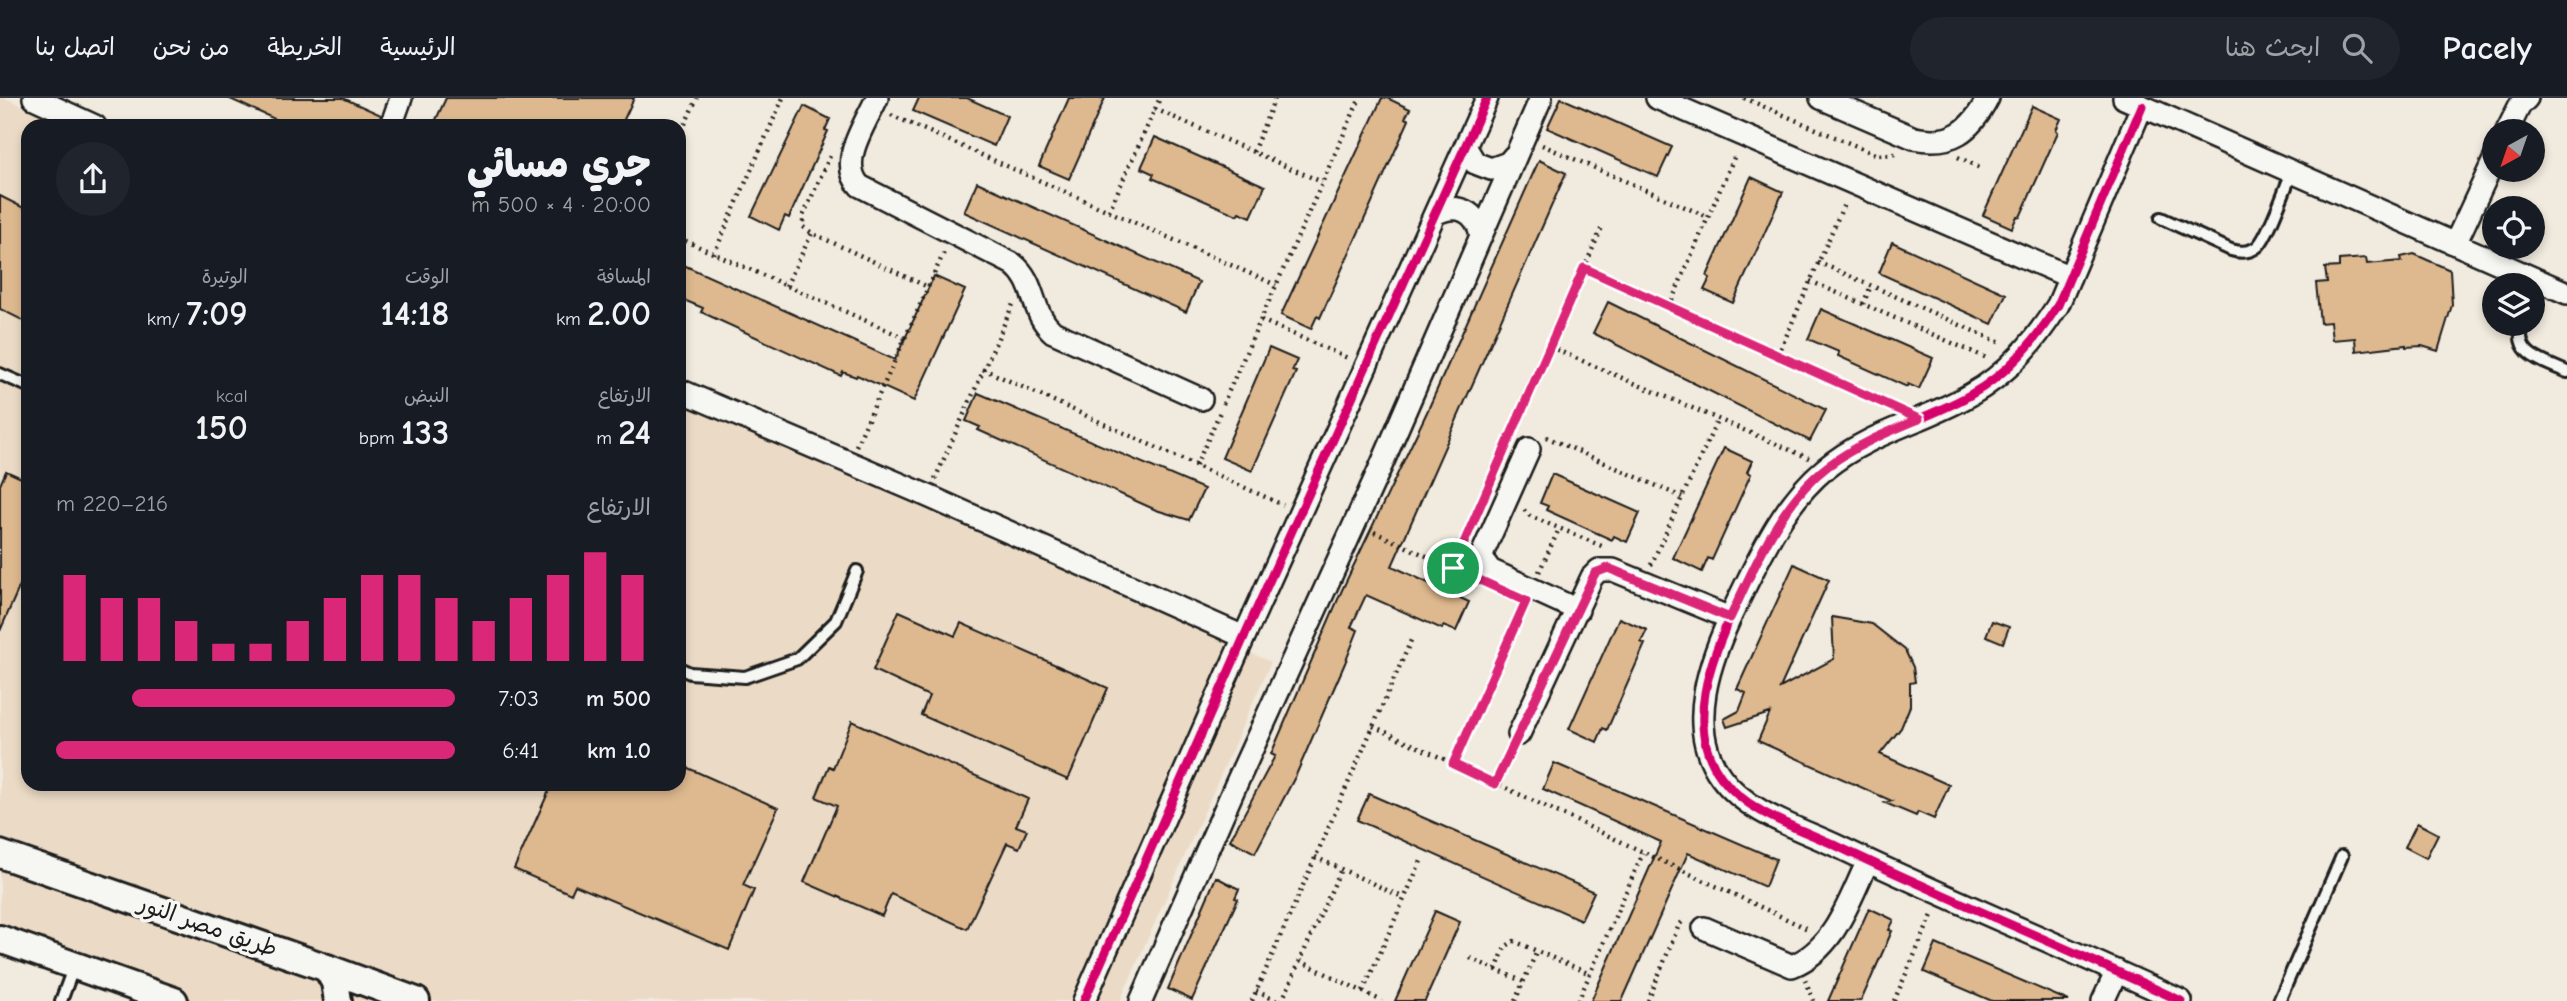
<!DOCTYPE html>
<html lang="ar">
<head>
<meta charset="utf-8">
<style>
  body { margin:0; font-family:"Comic Neue","Playpen Sans Arabic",sans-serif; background:#20242c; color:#f1f3f6; direction:rtl; height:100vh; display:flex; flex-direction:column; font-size:26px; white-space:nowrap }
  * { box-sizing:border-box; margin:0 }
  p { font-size:23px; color:#9ea1a6 }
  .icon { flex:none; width:38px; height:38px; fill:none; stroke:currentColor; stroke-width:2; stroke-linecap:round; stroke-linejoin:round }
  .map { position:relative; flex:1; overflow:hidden; direction:ltr }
  .drawer { position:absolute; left:21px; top:21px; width:665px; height:672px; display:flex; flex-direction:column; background:#171b24; border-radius:21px; box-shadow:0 4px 10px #0003; direction:rtl }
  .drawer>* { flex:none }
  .needle { width:46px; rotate:220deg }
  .controls { position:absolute; left:2482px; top:21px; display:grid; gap:14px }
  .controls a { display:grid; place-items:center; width:63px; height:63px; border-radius:50%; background:#171b24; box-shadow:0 4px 10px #0003; font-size:35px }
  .pin { position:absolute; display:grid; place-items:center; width:60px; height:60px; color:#fff; margin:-30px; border:4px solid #fff; border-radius:50%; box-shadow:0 2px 7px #0007 }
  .round { display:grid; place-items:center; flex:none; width:74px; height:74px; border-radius:37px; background:#20242c }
  .summary { display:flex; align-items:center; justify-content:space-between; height:119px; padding:0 35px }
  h1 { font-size:38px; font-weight:800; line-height:52px }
  .stats { display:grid; grid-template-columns:repeat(3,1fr); gap:10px; height:119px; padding:7px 35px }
  .stats div { display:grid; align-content:center }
  .stats b { font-size:35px; font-weight:800 }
  .stats small { font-size:19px; font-weight:400 }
  .stats p { font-size:19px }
  .chart { height:196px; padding:14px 35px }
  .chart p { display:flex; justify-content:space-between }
  .chart svg { width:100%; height:126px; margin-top:7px; stroke:#db2777; stroke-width:6 }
  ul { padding:0 35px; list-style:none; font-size:23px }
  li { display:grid; grid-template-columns:112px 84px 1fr; align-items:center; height:52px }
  li i { height:18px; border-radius:9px; background:#db2777 }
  header { display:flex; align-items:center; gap:42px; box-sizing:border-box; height:98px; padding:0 35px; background:#171b24; border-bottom:2px solid #363941 }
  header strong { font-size:33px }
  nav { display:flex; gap:38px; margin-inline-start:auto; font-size:24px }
  .search { width:490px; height:63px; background:#20242c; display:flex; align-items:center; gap:18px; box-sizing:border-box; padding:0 24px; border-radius:38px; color:#9ea1a6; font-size:26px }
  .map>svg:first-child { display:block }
</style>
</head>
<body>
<header>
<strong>Pacely</strong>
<div class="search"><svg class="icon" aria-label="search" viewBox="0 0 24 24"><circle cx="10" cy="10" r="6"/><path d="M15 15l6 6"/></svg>ابحث هنا</div>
<nav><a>الرئيسية</a><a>الخريطة</a><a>من نحن</a><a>اتصل بنا</a></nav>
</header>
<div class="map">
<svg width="2567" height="903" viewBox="0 0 2567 903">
  <rect width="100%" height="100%" fill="#f1eade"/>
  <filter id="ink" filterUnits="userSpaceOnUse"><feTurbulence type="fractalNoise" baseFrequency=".0143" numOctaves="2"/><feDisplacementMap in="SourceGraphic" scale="14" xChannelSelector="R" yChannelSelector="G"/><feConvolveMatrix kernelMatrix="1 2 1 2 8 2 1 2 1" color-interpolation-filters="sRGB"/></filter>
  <g filter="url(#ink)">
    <path fill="#ebdbc6" d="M0 0H5L68 28H28V686H679V300L1271 564 1120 903H143L0 857Z"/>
    <path fill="#deb98f" stroke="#1c1c1c" stroke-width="2" d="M228 0H343L381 17 378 28H290Z
      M446 0H634L621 28H433Z
      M919 0H967L1007 18 994 48 913 13Z
      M1069 0H1105L1069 81 1039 68Z
      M1382 0H1387L1410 11 1405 20 1409 22 1320 220 1317 218 1311 231 1281 217Z
      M1561 0 1672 49 1658 79 1547 30Z
      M804 8 830 21 825 32 828 33 789 120 785 118 779 132 751 118Z
      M2032 8 2061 21 2056 32 2058 34 2020 119 2017 118 2012 130 1983 117Z
      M1155 39 1265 88 1251 119 1239 114 1237 117 1152 80 1154 76 1141 70Z
      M1539 62 1566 75 1392 468 1469 504 1456 533 1443 528 1442 531 1366 497 1351 529 1358 532 1345 565 1296 677 1255 755 1230 742 1275 658 1271 656 1342 492 1427 314Z
      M1751 79 1783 94 1733 205 1704 192 1710 180 1707 178Z
      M977 84 1199 184 1186 214 964 114Z
      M0 98 28 112V225L0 211Z
      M1892 144 2006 196 1992 226 1879 175Z
      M2414 156 2450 172 2452 207 2438 253 2422 248 2406 249V247L2356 253 2355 240 2332 242 2330 224 2320 225 2316 185 2327 184 2325 170 2339 169V162L2366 160 2367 166 2402 163 2401 159Z
      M679 165 895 262 934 178 965 192 914 303 857 277 856 279 843 274 841 278 701 214 703 210 679 200Z
      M1608 204 1826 312 1810 343 1593 235Z
      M1821 211 1933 260 1919 291 1908 286 1907 289 1838 258 1839 254 1808 241Z
      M1269 250 1297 262 1292 273 1296 274 1252 373 1222 360Z
      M978 295 1204 391 1189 422 1156 412 978 332 980 329 966 323Z
      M1724 350 1752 363 1747 374 1751 376 1712 462 1708 460 1702 474 1673 460Z
      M6 373 28 383V469L0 533V387Z
      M1552 376 1640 415 1627 444 1614 438 1612 442 1546 412 1548 408 1540 405Z
      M1794 466 1829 482 1780 590 1834 561 1832 519 1872 526 1905 552 1913 569 1915 584 1910 585V608L1901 630 1880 656 1949 687 1934 721 1918 714 1916 718 1885 705 1892 703 1758 643 1770 615 1727 629 1724 621 1739 613 1746 595 1737 591Z
      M899 513 955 538 961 525 1108 590 1068 682 921 617 929 598 873 572Z
      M1619 520 1647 532 1641 544 1645 546 1607 632 1603 630 1597 644 1569 631Z
      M1992 523 2009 529 2003 545 1986 538Z
      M852 623 1028 701 1016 728 1027 732 1019 750 1007 745 967 831 891 796 882 818 804 784 837 708 816 699 829 668 833 670Z
      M1554 665 1776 761 1765 789 1688 755 1622 903H1591L1661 744 1543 691Z
      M679 666 778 710 743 787 754 792 729 852 575 787 571 796 514 771 552 686H679Z
      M1369 696 1594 794 1581 822 1357 722Z
      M2417 725 2438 736 2426 760 2405 749Z
      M1216 779 1239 791 1235 800 1238 801 1192 902 1168 891Z
      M1869 810 1894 822 1889 832 1892 833 1861 903H1828Z
      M1435 813 1460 824 1425 903H1395Z
      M1936 846 2069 903H1992L1924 874Z"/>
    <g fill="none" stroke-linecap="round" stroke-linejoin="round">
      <g stroke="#1c1c1c" stroke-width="16">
        <path id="service" d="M2161 120 2231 152C2241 155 2250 155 2258 148 2269 137 2285 90 2292 74
          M2532 204 2540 184
          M2523 226C2512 257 2545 264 2567 274
          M0 276 28 288
          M679 570 690 575 745 579 797 561 836 523 857 473
          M61 903 74 868
          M2279 903 2342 758"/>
      </g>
      <g stroke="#1c1c1c" stroke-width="26">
        <path id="minor" d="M34 0 95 28
          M877 0C866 25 837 65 860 88L1013 166C1037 185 1030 214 1053 234L1201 301
          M1657 0 2070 179
          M1821 0 1914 40C1952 48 1971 33 1988 0
          M2124 0 2567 195
          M2142 8 2058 207C2035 243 2008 276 1970 297 1923 324 1868 335 1826 370 1783 405 1759 460 1735 509 1711 559 1684 629 1721 679 1747 715 1799 730 1839 749 1952 803 2068 850 2181 903
          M391 28 401 0
          M2507 33 2520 7 2527 0
          M1466 50 1475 65 1491 71 1508 65 1514 58
          M1435 116C1457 104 1477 113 1481 138
          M2455 146 2494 62
          M679 292 928 398 1244 539
          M1529 351 1483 454V462L1490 472 1578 512
          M1519 636 1592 479 1599 472H1613L1730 520
          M1704 830 1792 868C1835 851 1849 802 1868 763
          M1084 903 1244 539 1487 0
          M1141 903 1233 693 1381 368 1541 0
          M2103 903 2117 873"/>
      </g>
      <g stroke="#1c1c1c" stroke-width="32">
        <path id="tertiary" d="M0 756 327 870 416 903
          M0 841 174 903
          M327 870 335 884 338 903"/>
      </g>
      <path stroke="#1c1c1c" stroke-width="4.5" stroke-dasharray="2 5" stroke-linecap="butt" d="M1744 0 1877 57 1896 56
        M1155 11 1322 84
        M891 17 1276 187
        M679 39 697 0
        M1542 47 1708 119
        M1253 54 1275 0
        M830 58 803 118V129L812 135 928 189
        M1958 59 1980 70
        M1109 113 1160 0
        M679 140 905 240
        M714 156 783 0
        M1818 164 2003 246
        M1584 170 1893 309
        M1810 183 1989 261
        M786 188 812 135
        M1863 206 1871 188
        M1669 209 1736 55
        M1261 222 1350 261
        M1550 249 1809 360
        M1778 257 1845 104
        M983 271 1283 407
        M1223 306 1360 0
        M1511 338 1603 127
        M1546 339 1682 399
        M856 348 945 152
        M1196 368 1220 314
        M935 381 1014 204
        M1524 412 1530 418 1604 449
        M1374 434 1468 477
        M1651 467 1718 321
        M1453 470 1461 452
        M1539 474 1559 431
        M1373 628 1810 832
        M1453 666 1524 507
        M1495 686 1511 653
        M1315 759 1404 800
        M1470 860 1524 884
        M1300 863 1382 903
        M1496 872 1505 849 1514 843 1590 876
        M1805 882 1814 903
        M1256 893 1277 903
        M1363 893 1421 763
        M1252 903 1413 538
        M1282 903 1341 771
        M1515 903 1537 853
        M1578 903 1643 755
        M1648 903 1679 827 1684 822
        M1894 903 1933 815"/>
      <use href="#service" stroke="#f6f6f2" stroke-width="10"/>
      <use href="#minor" stroke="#f6f6f2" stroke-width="21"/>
      <use href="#tertiary" stroke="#f6f6f2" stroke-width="26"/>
      <g stroke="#f6f6f2" stroke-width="13">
        <path id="cycleway" d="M2142 8 2058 207C2035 243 2008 276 1970 297 1923 324 1868 335 1826 370 1783 405 1759 460 1735 509 1711 559 1684 629 1721 679 1747 715 1799 730 1839 749 1952 803 2068 850 2181 903
          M1084 903 1244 539 1487 0"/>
      </g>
      <use href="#cycleway" stroke="#d6006c" stroke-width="9"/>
    </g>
  </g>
  <g fill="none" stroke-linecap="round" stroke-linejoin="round" filter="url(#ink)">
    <g stroke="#fff" stroke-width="14">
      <path id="route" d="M1584 170 1919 321C1888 334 1856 347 1828 368 1780 404 1755 468 1730 520L1608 470 1595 475 1495 686 1453 666 1526 503 1453 470Z"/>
    </g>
    <use href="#route" stroke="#db2777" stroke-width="9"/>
  </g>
  <g text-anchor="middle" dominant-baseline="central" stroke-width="7" stroke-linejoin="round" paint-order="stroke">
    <g font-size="23" fill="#1c1c1c" stroke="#f6f6f2">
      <text transform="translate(208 828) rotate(19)">طريق مصر النور</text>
    </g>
  </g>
</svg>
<div class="controls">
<a><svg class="needle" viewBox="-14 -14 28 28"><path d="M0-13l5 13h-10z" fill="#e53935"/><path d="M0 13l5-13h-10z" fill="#9ea1a6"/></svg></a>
<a><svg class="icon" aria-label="locate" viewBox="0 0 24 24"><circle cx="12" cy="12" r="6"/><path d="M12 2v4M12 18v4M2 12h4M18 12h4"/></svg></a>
<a><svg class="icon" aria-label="layers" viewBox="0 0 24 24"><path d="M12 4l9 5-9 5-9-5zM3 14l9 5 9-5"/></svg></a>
</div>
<div class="pin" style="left:1453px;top:470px;background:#1e9e55"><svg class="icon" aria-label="arrive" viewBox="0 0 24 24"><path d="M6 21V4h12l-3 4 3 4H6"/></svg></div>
<section class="drawer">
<div class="summary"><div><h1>جري مسائي</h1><p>20:00 · 4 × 500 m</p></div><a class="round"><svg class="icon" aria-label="share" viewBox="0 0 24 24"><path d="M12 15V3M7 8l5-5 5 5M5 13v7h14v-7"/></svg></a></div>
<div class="stats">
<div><p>المسافة</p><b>2.00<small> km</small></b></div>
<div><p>الوقت</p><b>14:18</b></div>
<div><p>الوتيرة</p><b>7:09<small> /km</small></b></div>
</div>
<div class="stats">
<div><p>الارتفاع</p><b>24<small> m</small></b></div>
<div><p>النبض</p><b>133<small> bpm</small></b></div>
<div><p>kcal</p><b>150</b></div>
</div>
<div class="chart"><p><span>الارتفاع</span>216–220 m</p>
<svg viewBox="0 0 160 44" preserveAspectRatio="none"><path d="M5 44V14M15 44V22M25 44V22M35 44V30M45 44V38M55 44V38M65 44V30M75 44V22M85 44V14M95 44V14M105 44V22M115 44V30M125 44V22M135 44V14M145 44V6M155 44V14"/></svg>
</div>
<ul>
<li><b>500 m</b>7:03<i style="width:81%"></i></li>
<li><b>1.0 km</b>6:41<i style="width:100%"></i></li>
</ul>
</section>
</div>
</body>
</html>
